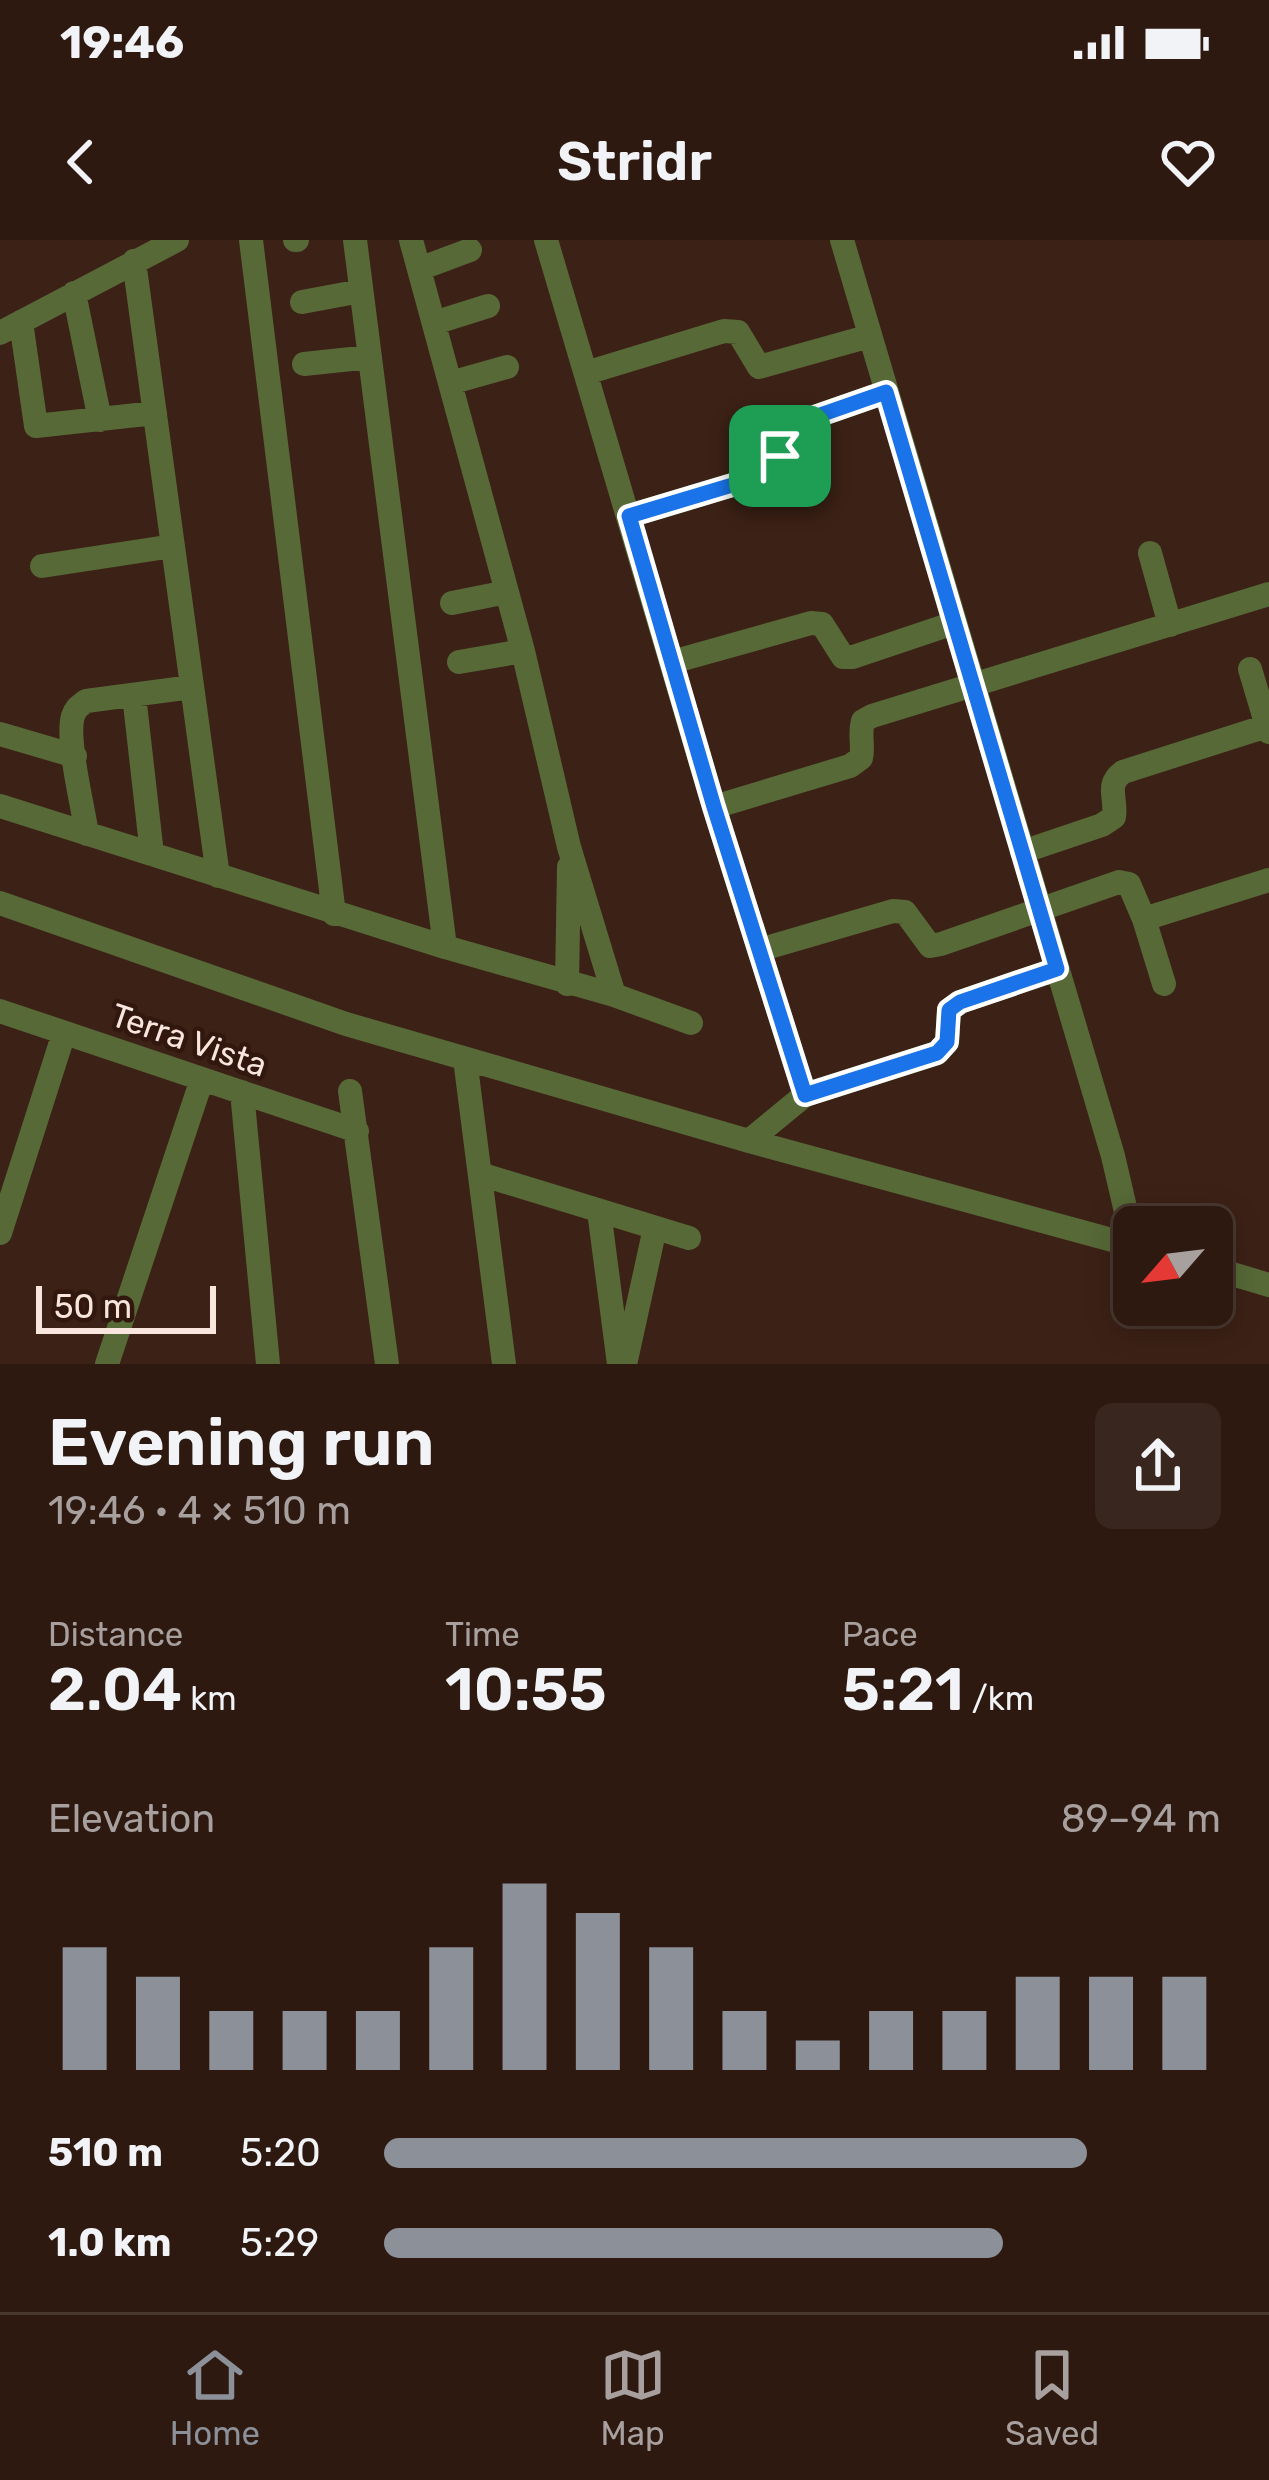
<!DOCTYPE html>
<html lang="en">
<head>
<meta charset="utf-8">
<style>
  body { margin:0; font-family:Rubik,sans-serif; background:#39261e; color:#f1f3f6; height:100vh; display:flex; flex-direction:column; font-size:45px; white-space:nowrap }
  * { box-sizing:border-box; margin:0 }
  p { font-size:39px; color:#a7a09f }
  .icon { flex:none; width:66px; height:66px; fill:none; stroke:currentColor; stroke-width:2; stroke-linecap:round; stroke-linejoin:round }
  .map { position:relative; height:1124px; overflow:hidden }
  .panel { display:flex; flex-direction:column; background:#2d1910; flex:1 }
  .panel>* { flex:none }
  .needle { width:78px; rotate:242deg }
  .fabs { position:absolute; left:1113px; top:966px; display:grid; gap:24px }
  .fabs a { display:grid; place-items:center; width:120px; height:120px; border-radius:18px; background:#2d1910; box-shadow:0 6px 30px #0003,0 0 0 3px #483830; font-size:60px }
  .scale { position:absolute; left:36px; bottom:30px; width:180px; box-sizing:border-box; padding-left:12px; border:6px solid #f8e5de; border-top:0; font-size:33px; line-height:42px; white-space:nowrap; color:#f8e5de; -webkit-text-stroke:9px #31170d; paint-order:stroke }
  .pin { position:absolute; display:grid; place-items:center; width:102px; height:102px; color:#fff; margin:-51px; border-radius:24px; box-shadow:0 6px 18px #0006 }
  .round { display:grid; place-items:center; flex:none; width:126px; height:126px; border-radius:18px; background:#39261e }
  .headline { display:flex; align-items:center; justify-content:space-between; height:204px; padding:0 48px }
  h1 { font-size:66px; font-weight:600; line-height:90px }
  .stats { display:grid; grid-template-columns:repeat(3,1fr); gap:18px; height:204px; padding:12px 48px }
  .stats div { display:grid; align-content:center }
  .stats b { font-size:60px; font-weight:600 }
  .stats small { font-size:33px; font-weight:400 }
  .stats p { font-size:33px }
  .chart { height:336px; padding:24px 48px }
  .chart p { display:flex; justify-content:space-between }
  .chart svg { width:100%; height:216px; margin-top:12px; stroke:#8c9099; stroke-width:6 }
  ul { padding:0 48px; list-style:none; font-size:39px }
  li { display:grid; grid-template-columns:192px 144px 1fr; align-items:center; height:90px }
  li i { height:30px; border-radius:15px; background:#8c9099 }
  .status { display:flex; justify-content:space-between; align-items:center; height:84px; padding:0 60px; background:#2d1910; direction:ltr }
  .status svg { height:33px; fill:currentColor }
  header { display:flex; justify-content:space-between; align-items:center; height:156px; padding:0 48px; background:#2d1910; font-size:54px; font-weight:600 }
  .tab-bar { display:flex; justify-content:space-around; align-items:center; height:168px; border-top:3px solid #483830; background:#2d1910; font-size:33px; color:#a7a09f }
  .tab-bar a { display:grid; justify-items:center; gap:6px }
  .tab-bar .on { color:#8c9099 }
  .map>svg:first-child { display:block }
</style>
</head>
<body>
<div class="status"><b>19:46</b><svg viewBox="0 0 49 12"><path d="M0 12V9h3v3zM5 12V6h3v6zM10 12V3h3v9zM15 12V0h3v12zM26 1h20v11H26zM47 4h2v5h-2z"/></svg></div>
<header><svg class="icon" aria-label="back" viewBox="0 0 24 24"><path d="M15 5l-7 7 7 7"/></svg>Stridr<svg class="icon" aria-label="heart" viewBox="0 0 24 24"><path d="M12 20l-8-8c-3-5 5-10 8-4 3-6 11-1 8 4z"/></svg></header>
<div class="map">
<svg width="1269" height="1124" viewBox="0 0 1269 1124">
  <rect width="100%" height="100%" fill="#3c2116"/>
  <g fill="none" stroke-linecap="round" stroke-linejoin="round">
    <path stroke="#576937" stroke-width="24" d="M251 0 334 674
      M295 0H297
      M355 0 445 707 614 755 691 783
      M411 0 523 411 569 607 614 755
      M546 0 714 567 805 855 937 813 947 802 949 770 960 762 1057 729
      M134 21 218 636
      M419 29 470 10
      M74 53 100 180
      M302 62 361 51
      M21 82 36 186 155 173
      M434 83 488 66
      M0 93 177 0
      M304 124 370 117
      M586 133 724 91 738 92 759 127 870 96
      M450 143 507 127
      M629 276 769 234 778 228 777 190 886 152
      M1150 313 1170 385
      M42 326 173 306
      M452 363 507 352
      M459 422 523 411
      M672 422 811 383 822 384 843 417H853L954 383
      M1250 429 1267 486
      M134 455 152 614
      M0 494 75 516
      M0 566 445 707
      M714 567 850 526 861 518C864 505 859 494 863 481L872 476 1269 354
      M87 594C83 567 66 499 73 476 76 467 80 466 86 461L192 447
      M1022 612 1102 585 1114 577C1117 558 1105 545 1123 532L1267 486 1269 492
      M0 663 346 784 749 901 1134 1006 1113 916 842 0
      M1144 679 1164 744
      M759 710 893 671 905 672 930 706 941 704 1119 642 1129 644 1144 679 1269 640
      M567 744 569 627
      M0 771 357 891
      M465 819 504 1124
      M350 851 387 1124
      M242 852 268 1124
      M749 901 805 855
      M480 934 689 998
      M599 971 619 1124
      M0 993 64 793
      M1212 1028 1269 1045
      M626 1120 655 988
      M107 1124 202 839"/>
  </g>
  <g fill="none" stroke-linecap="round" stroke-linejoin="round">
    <g stroke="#fff" stroke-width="24">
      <path id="route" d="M886 152 1057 729 960 762 949 770 947 802 937 813 805 855 714 567 629 276 769 234 778 229 777 190Z"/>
    </g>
    <use href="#route" stroke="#1a73e8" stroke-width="15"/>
  </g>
  <g text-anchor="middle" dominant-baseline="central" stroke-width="9" stroke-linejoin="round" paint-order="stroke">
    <g font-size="33" fill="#f8e5de" stroke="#31170d">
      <text transform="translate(189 800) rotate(19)">Terra Vista</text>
    </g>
  </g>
</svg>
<div class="fabs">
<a><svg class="needle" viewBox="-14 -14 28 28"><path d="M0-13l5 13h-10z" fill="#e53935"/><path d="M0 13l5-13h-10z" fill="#a7a09f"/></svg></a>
</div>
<div class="scale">50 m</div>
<div class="pin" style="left:780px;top:216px;background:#1e9e55"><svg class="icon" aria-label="arrive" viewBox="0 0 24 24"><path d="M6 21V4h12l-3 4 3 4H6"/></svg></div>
</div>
<section class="panel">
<div class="headline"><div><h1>Evening run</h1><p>19:46 · 4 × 510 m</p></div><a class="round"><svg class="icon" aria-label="share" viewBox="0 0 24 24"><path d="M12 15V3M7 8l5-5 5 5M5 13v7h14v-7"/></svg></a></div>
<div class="stats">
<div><p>Distance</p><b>2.04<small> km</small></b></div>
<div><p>Time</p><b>10:55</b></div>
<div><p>Pace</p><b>5:21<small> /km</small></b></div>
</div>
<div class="chart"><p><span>Elevation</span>89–94 m</p>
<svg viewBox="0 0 160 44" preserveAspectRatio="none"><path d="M5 44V19M15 44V25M25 44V32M35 44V32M45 44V32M55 44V19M65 44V6M75 44V12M85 44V19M95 44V32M105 44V38M115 44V32M125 44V32M135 44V25M145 44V25M155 44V25"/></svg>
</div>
<ul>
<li><b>510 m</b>5:20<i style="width:84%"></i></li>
<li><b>1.0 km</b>5:29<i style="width:74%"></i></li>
</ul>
</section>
<nav class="tab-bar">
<a class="on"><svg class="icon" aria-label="home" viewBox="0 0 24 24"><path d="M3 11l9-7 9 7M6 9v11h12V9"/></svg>Home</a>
<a><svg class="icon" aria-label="map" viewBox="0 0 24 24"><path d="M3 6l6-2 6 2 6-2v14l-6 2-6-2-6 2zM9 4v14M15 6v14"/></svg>Map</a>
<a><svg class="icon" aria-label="saved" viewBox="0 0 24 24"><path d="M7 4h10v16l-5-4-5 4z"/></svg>Saved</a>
</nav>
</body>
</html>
